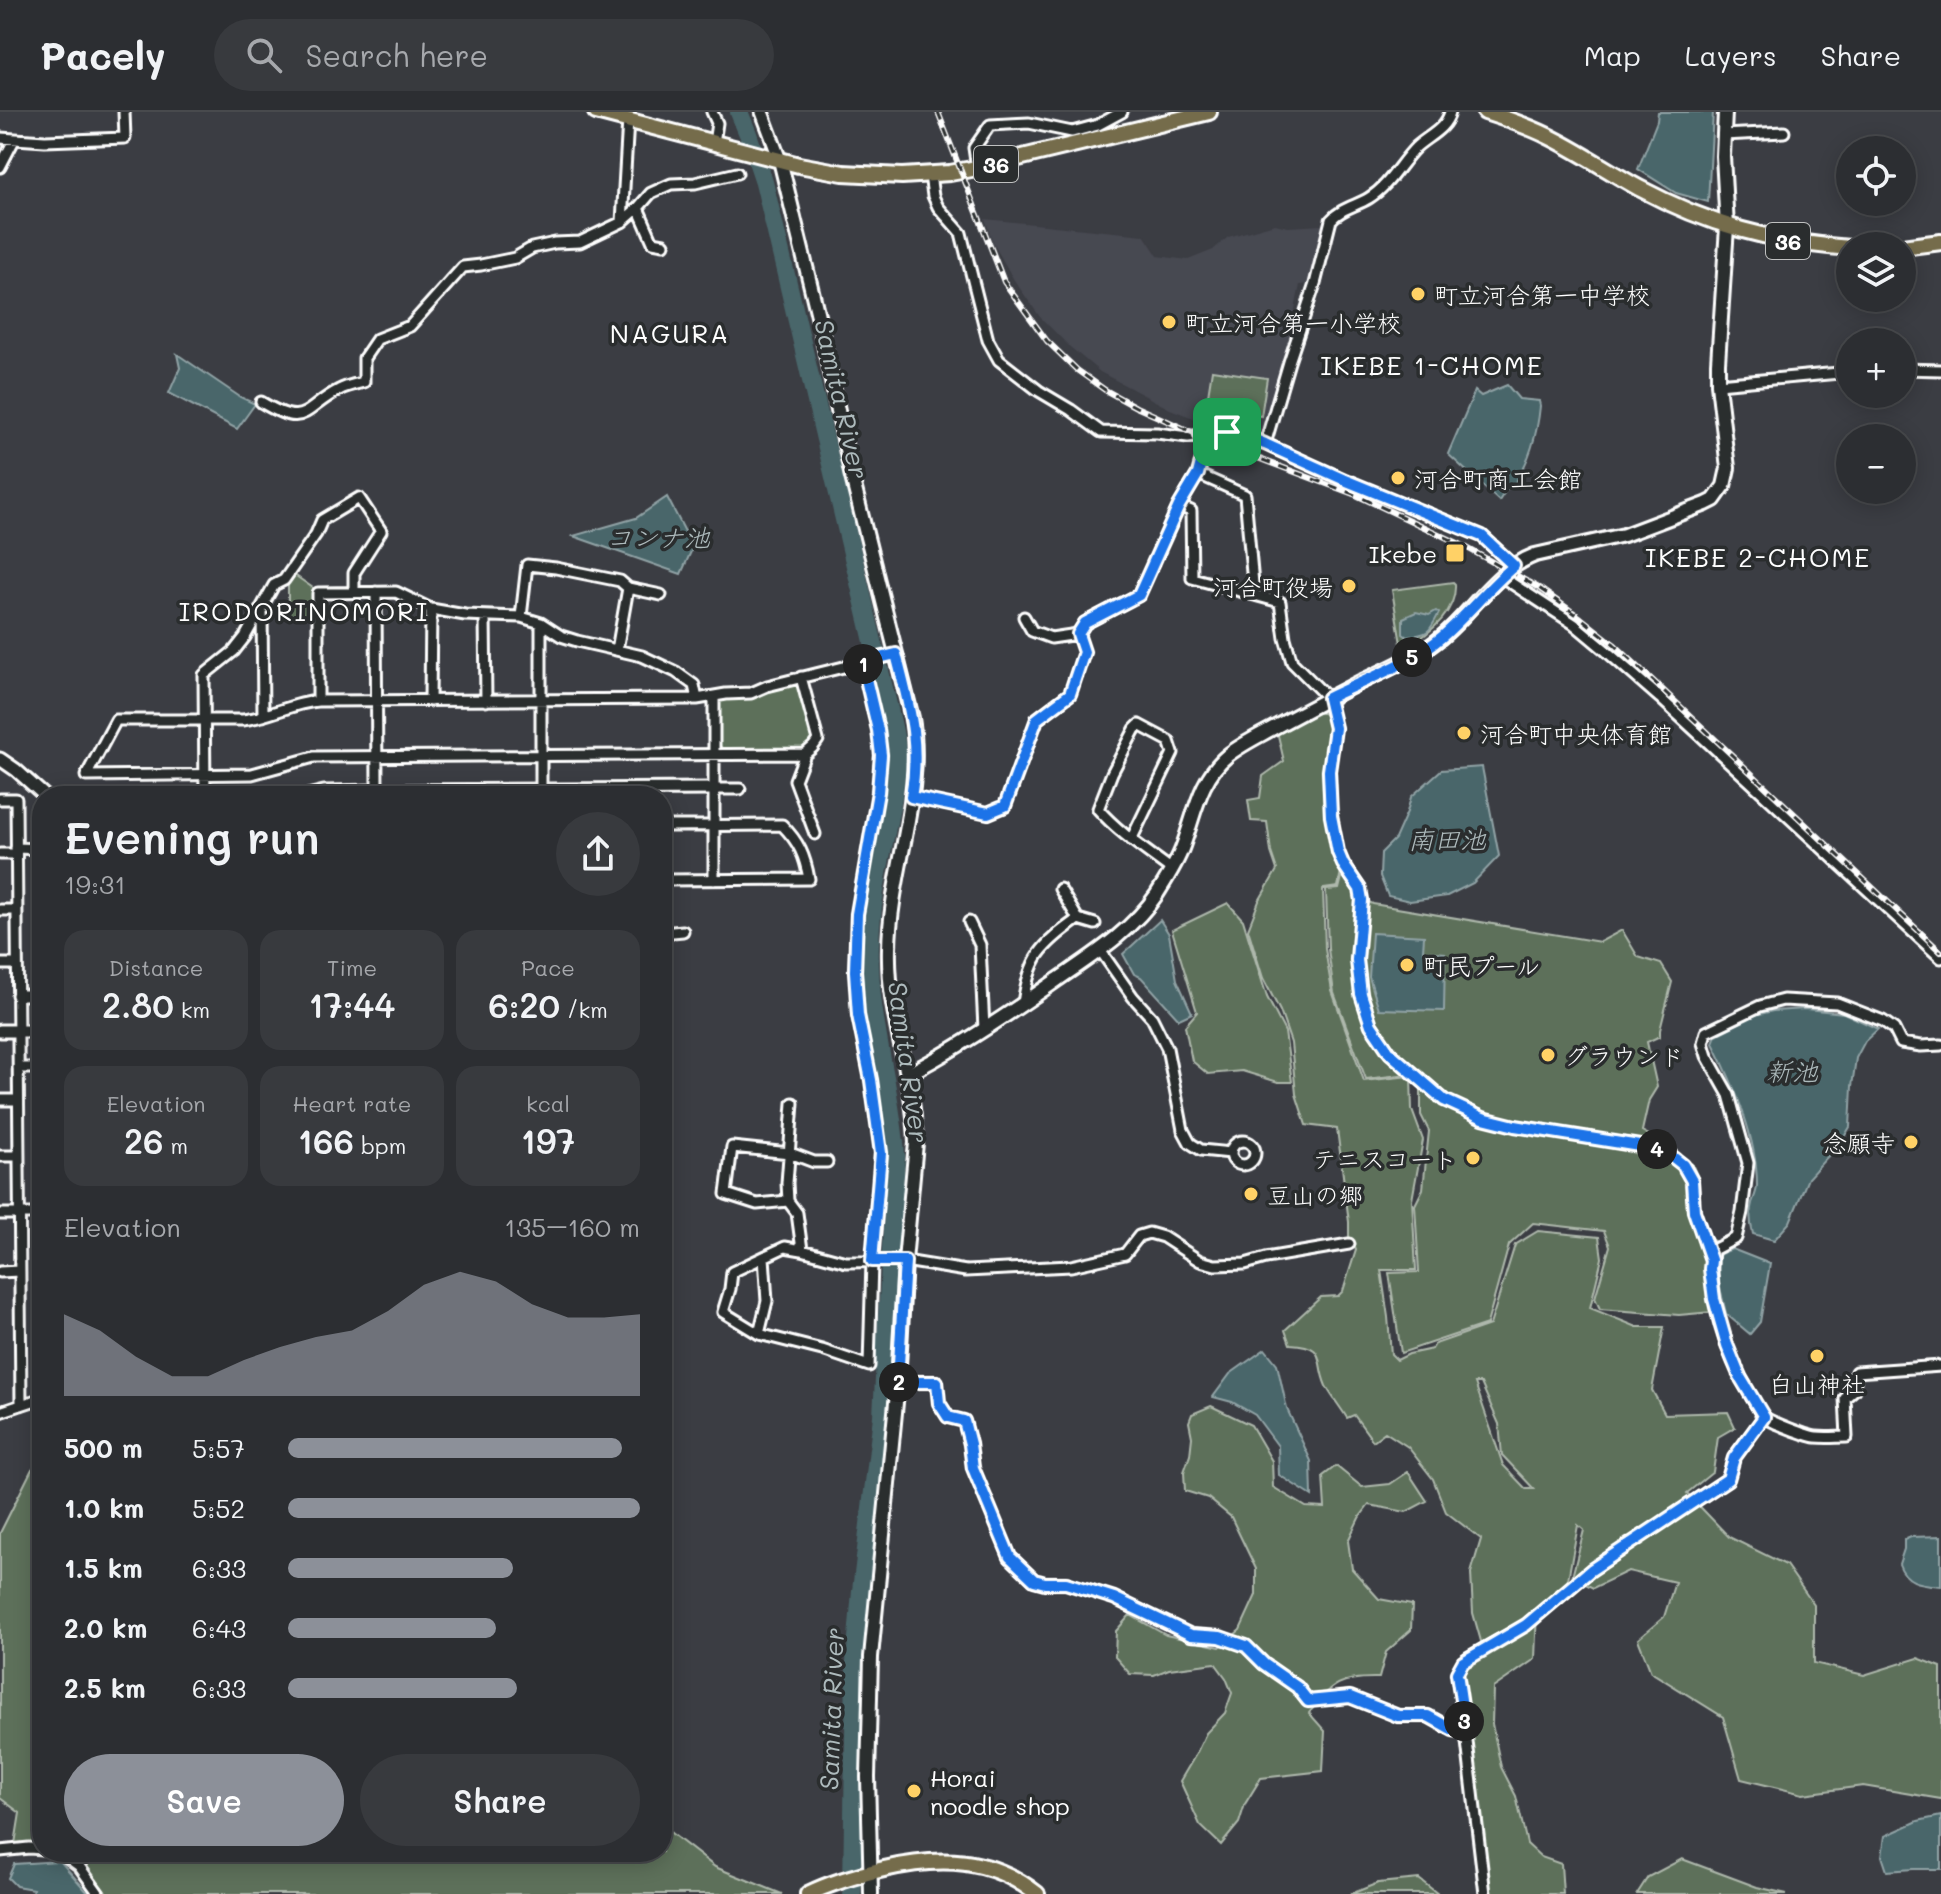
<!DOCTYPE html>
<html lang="en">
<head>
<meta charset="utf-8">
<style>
  body { margin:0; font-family:Mali,"Klee One",sans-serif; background:#383a3e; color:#f1f3f6; height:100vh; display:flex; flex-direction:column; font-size:30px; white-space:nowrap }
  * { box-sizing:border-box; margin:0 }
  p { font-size:26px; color:#a6a8ac }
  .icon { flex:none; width:44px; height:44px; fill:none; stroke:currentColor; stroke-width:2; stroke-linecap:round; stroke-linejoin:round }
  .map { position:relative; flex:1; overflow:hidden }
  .side { position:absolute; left:32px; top:674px; width:640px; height:1076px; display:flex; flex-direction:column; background:#2c2e32; border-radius:32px; box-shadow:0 4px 20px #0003,0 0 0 2px #484a4d }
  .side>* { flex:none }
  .buttons { position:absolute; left:1836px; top:24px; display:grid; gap:16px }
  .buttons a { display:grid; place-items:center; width:80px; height:80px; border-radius:50%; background:#2c2e32; box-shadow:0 4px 20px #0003,0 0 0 2px #484a4d; font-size:40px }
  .pin { position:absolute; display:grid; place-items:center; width:68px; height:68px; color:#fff; margin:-34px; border-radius:16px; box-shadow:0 4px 12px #0006 }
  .km { position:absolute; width:40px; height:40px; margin:-20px; border-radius:50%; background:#222; color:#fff; font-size:22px; line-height:40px; text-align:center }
  .round { display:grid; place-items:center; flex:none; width:84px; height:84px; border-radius:42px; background:#383a3e }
  .overview { display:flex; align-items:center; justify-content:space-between; height:136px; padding:0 32px }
  h1 { font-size:44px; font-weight:600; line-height:60px }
  .metrics { display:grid; grid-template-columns:repeat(3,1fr); gap:12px; height:136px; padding:8px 32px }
  .metrics div { display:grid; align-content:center; border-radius:20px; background:#383a3e; text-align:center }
  .metrics b { font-size:34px; font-weight:600 }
  .metrics small { font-size:22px; font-weight:400 }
  .metrics p { font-size:22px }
  .chart { height:224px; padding:16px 32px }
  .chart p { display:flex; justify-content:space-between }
  .chart svg { width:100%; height:144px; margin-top:8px; fill:#8c9099; opacity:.7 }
  .cta { display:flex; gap:16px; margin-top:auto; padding:16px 32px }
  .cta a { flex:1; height:92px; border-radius:48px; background:#8c9099; color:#fff; font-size:32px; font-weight:600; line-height:92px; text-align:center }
  .cta a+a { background:#383a3e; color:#f1f3f6 }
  ul { padding:0 32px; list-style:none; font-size:26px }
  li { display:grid; grid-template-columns:128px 96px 1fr; align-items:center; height:60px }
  li i { height:20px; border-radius:10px; background:#8c9099 }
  header { display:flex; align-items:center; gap:48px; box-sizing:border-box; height:112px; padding:0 40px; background:#2c2e32; border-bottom:2px solid #484a4d }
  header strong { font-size:38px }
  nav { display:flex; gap:44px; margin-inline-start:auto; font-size:28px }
  .search { width:560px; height:72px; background:#383a3e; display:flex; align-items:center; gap:20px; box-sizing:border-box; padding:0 28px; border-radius:44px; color:#a6a8ac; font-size:30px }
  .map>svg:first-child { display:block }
</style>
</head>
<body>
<header>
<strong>Pacely</strong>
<div class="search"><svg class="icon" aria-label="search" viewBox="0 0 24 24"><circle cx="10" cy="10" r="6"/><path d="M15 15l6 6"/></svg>Search here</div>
<nav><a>Map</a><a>Layers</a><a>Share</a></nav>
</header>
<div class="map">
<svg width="1941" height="1782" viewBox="0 0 1941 1782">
  <rect width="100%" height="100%" fill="#3b3d43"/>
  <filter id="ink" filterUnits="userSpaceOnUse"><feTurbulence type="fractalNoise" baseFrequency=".0125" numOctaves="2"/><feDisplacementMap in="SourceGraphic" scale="16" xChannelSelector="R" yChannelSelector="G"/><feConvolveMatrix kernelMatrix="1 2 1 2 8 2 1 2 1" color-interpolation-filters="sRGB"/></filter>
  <g filter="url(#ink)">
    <path fill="#474851" d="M985 107 1144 123 1158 144 1188 148 1213 138 1228 125 1275 112 1288 115 1322 113 1308 172 1300 173 1281 266 1264 316 1256 322 1224 312 1206 311 1170 297 1100 260 1070 235 1040 205 1014 168 993 131Z"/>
    <path fill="#5d705a" stroke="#aeb8ac" stroke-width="2" fill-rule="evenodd" d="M1212 258 1267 266 1261 304 1206 296Z
      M293 462 313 476V505H288V470Z
      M1453 470 1455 472C1457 502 1425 525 1402 538L1392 478Z
      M793 572 799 576 813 623 812 630 806 636 723 637 719 633 718 591 724 586 753 585Z
      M1311 601H1323L1330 609 1324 660 1331 736 1341 759 1338 775 1323 777 1325 837 1332 879 1364 969 1410 964 1408 962 1366 967 1334 881 1328 837 1326 778 1339 777 1343 761 1358 785 1373 792 1600 830 1622 818 1638 845 1661 852 1672 870 1660 918V924L1647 930 1657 975 1649 988 1642 1019 1668 1034 1692 1052 1698 1066V1093L1709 1126 1714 1129 1705 1146 1712 1200 1679 1203 1600 1197 1595 1186 1610 1134 1604 1119 1533 1111 1509 1133 1487 1212 1401 1241 1389 1161 1419 1160 1415 1093 1423 1077 1429 1019 1421 1003V974L1411 965 1412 998 1423 1028 1412 1088 1416 1158H1381L1388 1205 1391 1242 1397 1248 1409 1242 1432 1237 1435 1232 1490 1213 1515 1133 1538 1119 1599 1125 1602 1146 1590 1196 1637 1215H1664L1652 1278 1665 1302 1728 1300 1735 1315 1718 1325 1713 1360 1687 1381 1729 1425 1786 1453 1814 1493V1551L1864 1563 1918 1546 1941 1555V1687L1863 1674 1803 1682 1741 1667 1723 1605 1651 1560 1638 1527 1664 1505 1675 1470 1628 1459 1593 1476 1572 1465 1584 1418 1578 1413 1567 1473 1537 1498 1535 1547 1493 1576 1492 1612 1501 1655 1516 1684 1527 1732 1541 1745 1561 1752 1563 1782H1487L1460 1562 1465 1552 1484 1540 1473 1501 1471 1461 1481 1427 1446 1400 1433 1367 1408 1335 1385 1320 1373 1329 1354 1303 1347 1306C1341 1296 1332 1285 1326 1274 1314 1247 1329 1234 1290 1232L1285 1218 1321 1185 1338 1184 1343 1179 1356 1138 1349 1124V1110L1337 1017 1306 1013 1296 982 1291 931 1280 899 1263 866 1248 817 1259 789 1277 758 1271 740 1267 710 1251 709 1248 688 1260 686 1263 664 1284 649 1277 619ZM1475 1271H1481L1499 1312 1502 1343 1534 1377H1526L1503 1353Z
      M1228 791 1243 808 1267 885 1285 920 1292 970H1278L1242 959 1208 962 1192 949 1185 914 1197 900 1172 818Z
      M1211 1294 1251 1313 1272 1349 1273 1375 1306 1395 1325 1396 1323 1364 1336 1354 1362 1375 1390 1372 1408 1360 1427 1389 1406 1400 1369 1393 1359 1406 1348 1429 1352 1457 1379 1487 1412 1493 1411 1518 1386 1540 1379 1566C1340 1565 1333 1571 1309 1601L1325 1619 1323 1659 1261 1666 1245 1692 1239 1711 1221 1733 1200 1713 1180 1669 1196 1642 1206 1621 1225 1601 1232 1581 1226 1566 1215 1551 1169 1557 1154 1563 1130 1562 1115 1545 1116 1519 1130 1503 1166 1523 1220 1535 1240 1518 1256 1483V1457L1231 1405 1208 1386 1185 1379 1184 1360 1190 1343 1192 1325 1189 1310 1192 1302Z
      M42 1349V1731L15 1732 20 1701 0 1686V1421L32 1357Z
      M662 1714 715 1755 782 1782H107L79 1745 70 1740H662Z
      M1682 1747 1757 1775 1787 1782H1637L1648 1765Z
      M1419 1767 1438 1782H1351L1378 1771Z"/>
    <path fill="#48666a" stroke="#91a3a6" stroke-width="2" d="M1658 0H1713L1708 90 1676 81 1638 57 1657 9Z
      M177 242 240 285 255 292 237 317 169 281 180 256Z
      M1507 273 1519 287 1539 289 1540 294C1537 325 1529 352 1511 377L1508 375 1499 389 1448 342 1475 279 1481 284Z
      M667 385 693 435 681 462 573 424 636 406Z
      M1436 499 1439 501C1429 521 1429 522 1407 525L1403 522V506L1416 500 1429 503Z
      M1482 655 1499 744 1473 771 1447 784 1410 789 1388 784 1380 764 1381 741 1395 727 1407 700 1411 685 1441 658Z
      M1160 808 1169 822 1177 868 1192 901 1179 907 1141 865 1134 862 1123 842Z
      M1372 821 1424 824 1423 839 1445 841 1444 899 1379 897 1369 865Z
      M1806 897 1844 901 1878 917 1865 929 1856 946 1852 974 1850 1015 1841 1030 1808 1066 1790 1110 1774 1128 1753 1122C1750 1111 1749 1102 1752 1091 1754 1085 1757 1080 1757 1073 1757 1026 1734 973 1713 931L1716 923 1755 903 1773 899Z
      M1732 1137 1770 1152 1760 1210 1750 1222 1726 1202 1715 1153 1720 1142Z
      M1265 1237 1277 1252 1287 1297 1311 1349 1312 1384 1279 1363 1278 1334 1255 1303 1232 1290 1213 1285 1230 1262Z
      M1941 1424V1474C1922 1472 1906 1472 1899 1452L1904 1437V1428L1911 1425Z
      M1941 1704V1757H1913L1887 1759 1882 1744 1885 1724 1918 1709Z
      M60 1749 89 1782H31L33 1777 16 1774 8 1766 14 1752Z"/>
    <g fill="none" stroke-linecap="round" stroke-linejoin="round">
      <path stroke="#48666a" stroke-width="18" d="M739 0 748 22 764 70 889 597C892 611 896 625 897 639 898 661 893 684 889 705 881 747 871 789 870 832 867 903 891 972 896 1043L882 1304 861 1479 855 1550 852 1782"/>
      <g stroke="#fff" stroke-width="15">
        <path id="minor" d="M712 0 717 11 714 31
          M1723 23 1784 20
          M0 26 45 29 125 26 124 0
          M0 55 14 28
          M977 56 974 36 990 13 1029 11 1072 20 1098 13 1122 0
          M930 63 933 84 938 95 961 121 988 228 999 248 1039 279 1071 298 1101 320 1157 321 1188 325 1200 323 1210 318 1245 324 1265 332 1347 369 1482 424 1514 454
          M638 96 653 130 664 132
          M622 110 628 8
          M1902 257 1941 258
          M1718 272 1850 260
          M261 290C307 318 302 297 339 278 346 274 356 272 364 270V246L377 227 410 214 463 155 481 153 515 146 532 136 555 131 580 130 622 110 638 96 651 81 671 72 695 71 737 61
          M1265 332 1289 250 1315 172 1331 108C1341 96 1356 94 1369 86 1389 74 1400 51 1416 35 1428 24 1446 17 1450 0
          M1198 362 1245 383 1254 483
          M1179 394 1191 399 1192 466 1280 490 1285 526 1292 550 1328 586 1335 616 1329 659 1331 704 1338 740 1343 752 1360 777 1362 788 1357 848 1361 882 1371 913 1390 941 1444 988 1483 1006 1515 1014 1664 1038 1683 1053 1692 1069 1694 1099 1711 1148
          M1502 465 1574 512 1605 538 1660 586 1941 846
          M628 476 661 483
          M376 480 377 679
          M262 496 263 604
          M485 504 486 589
          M521 505 527 453 556 456 620 469 628 476 617 538
          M1024 505 1032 519 1051 526 1078 522
          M541 511V684
          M801 565 818 628 813 635 805 642 314 645 252 662 86 664 116 608H243C269 605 292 591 318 589L697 587 726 582 751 581 767 574 896 542
          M714 585V768
          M318 589V481L396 480 431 497 465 503 521 505 541 511 561 524 577 529 642 544 676 560 694 573 697 587
          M430 589 431 497
          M805 642 795 668 815 722
          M714 677H740
          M205 684 204 563 234 539 245 525 274 473 284 468 316 422 322 408 359 386 381 419 354 461V480
          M911 685 988 701 1005 694 1037 607 1070 582 1084 540 1078 522 1085 511 1139 483 1179 394 1198 362 1205 336 1200 323
          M0 687H16L21 1293
          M662 714 782 713C799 730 805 744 809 767L662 768
          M1131 728 1173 641 1169 629 1139 613 1135 617 1112 661 1098 697C1119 721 1147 739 1172 758
          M16 736 42 737
          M0 742H16
          M0 798H16
          M1078 807 1095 812
          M969 810 980 833 984 917
          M662 821 683 819
          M1100 838 1133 885 1152 906 1167 936 1183 1018 1190 1031 1201 1038 1231 1041
          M0 852H16
          M17 883H42
          M1023 892C1029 846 1041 833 1078 807L1060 777
          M1941 933 1921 934 1901 931 1894 917 1883 909 1837 891 1783 888 1760 894 1706 920 1703 931 1707 944 1729 983 1748 1051 1742 1100 1736 1126 1713 1138C1707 1188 1726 1242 1751 1284 1755 1290 1759 1300 1764 1305 1771 1310 1807 1324 1816 1325 1826 1326 1837 1325 1847 1325L1845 1286 1854 1278 1856 1260 1941 1254
          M18 956H42
          M0 988H18
          M793 991 787 1071 788 1089 797 1101 802 1138 846 1150 905 1149 966 1159 1071 1154 1125 1142 1139 1124 1149 1121 1163 1125 1200 1149 1215 1153 1245 1152 1266 1146 1349 1132
          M1231 1041a12 12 0 1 1 24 0a12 12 0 1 1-24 0Z
          M0 1044H18
          M788 1089 757 1092 726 1082 732 1035 790 1041 814 1050H827
          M0 1102H42
          M802 1138 785 1135 732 1160 730 1177 723 1200 759 1222 822 1238 869 1254 872 1149 881 1041 871 968 858 903 855 859 857 802 878 680 881 643 878 618 862 550
          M0 1160 19 1159
          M759 1222 767 1189 764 1145
          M898 1270H937L939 1291 948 1305 964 1309 970 1332 973 1356 1010 1445 1034 1468 1045 1471H1066L1114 1486 1191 1523 1220 1525 1246 1534 1264 1552 1297 1575 1308 1589 1350 1585 1398 1604H1428L1453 1618 1466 1621
          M0 1300 42 1286
          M0 1739 29 1736 42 1737
          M60 1740 79 1754 99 1782
          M1485 1782 1466 1621 1457 1561 1463 1550 1469 1545 1526 1513 1591 1458 1728 1367 1734 1346 1764 1305"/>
      </g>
      <g stroke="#fff" stroke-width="17">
        <path id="tertiary" d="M762 0 780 48
          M0 647 16 658 45 684
          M308 684 324 680 377 679 714 677
          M0 919H42"/>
      </g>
      <g stroke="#fff" stroke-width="18">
        <path id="secondary" d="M780 48 820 212 851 361 912 606C925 683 890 759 889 837 887 902 914 965 916 1031L905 1149 898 1270 871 1545 868 1665 871 1782
          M908 962C960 935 1009 902 1057 868 1093 843 1132 819 1157 782 1167 766 1177 751 1183 734 1195 702 1199 667 1228 643 1242 632 1259 624 1275 615 1303 600 1331 585 1360 570 1384 559 1409 548 1430 534 1468 508 1491 460 1535 443L1624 423 1706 392 1714 388 1724 374 1728 356 1718 272V251L1727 115 1723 44 1725 0"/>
      </g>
      <g stroke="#fff" stroke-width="20">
        <path id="primary" d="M596 0 799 53 843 61 902 64 950 61 977 56 1209 0
          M1485 0C1507 7 1528 14 1548 24 1579 39 1608 59 1639 76 1709 113 1771 130 1850 136
          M1902 135 1941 130
          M808 1782C832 1770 858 1763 884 1757 940 1744 991 1745 1037 1782"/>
      </g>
      <use href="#minor" stroke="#2a2d2e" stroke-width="9"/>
      <use href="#tertiary" stroke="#2a2d2e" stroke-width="11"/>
      <use href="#secondary" stroke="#2a2d2e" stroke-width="12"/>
      <use href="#primary" stroke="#746c4b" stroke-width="14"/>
      <g stroke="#fff" stroke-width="6">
        <path id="rail" d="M938 0 1004 170 1047 229 1077 258 1105 278 1136 295 1212 329 1356 383 1460 432 1539 476 1581 506 1614 532 1941 840"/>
      </g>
      <use href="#rail" stroke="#2a2d2e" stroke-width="3" stroke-dasharray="9" stroke-linecap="butt"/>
    </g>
  </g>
  <g fill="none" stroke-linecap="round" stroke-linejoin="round" filter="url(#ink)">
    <g stroke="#fff" stroke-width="16">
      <path id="route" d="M1210 318 1245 324 1265 332 1347 369 1482 424 1514 454C1489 475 1468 502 1443 524 1412 551 1365 568 1328 586L1335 616 1329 659 1331 704 1338 740 1343 752 1360 777 1362 788 1357 848 1361 882 1371 913 1390 941 1444 988 1483 1006 1515 1014 1664 1038 1683 1053 1692 1069 1694 1099 1711 1148 1710 1157 1714 1187 1727 1233 1740 1265 1764 1305 1734 1346 1728 1367 1591 1458 1526 1513 1463 1550 1457 1561 1466 1621 1453 1618 1428 1604H1398L1350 1585 1308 1589 1297 1575 1264 1552 1246 1534 1220 1525 1191 1523 1114 1486 1066 1471H1045L1034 1468 1010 1445 973 1356 970 1332 964 1309 948 1305 939 1291 937 1270H898L905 1149H872L881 1041 871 968 858 903 855 859 857 802 878 680 881 643 878 618 862 550 896 542C909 594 921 630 911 685L988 701 1005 694 1037 607 1070 582 1084 540 1078 522 1085 511 1139 483 1179 394 1198 362 1205 336 1200 323Z"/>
    </g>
    <use href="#route" stroke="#1a73e8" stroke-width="10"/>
  </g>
  <g fill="#ffd166" stroke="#2a2d2e" stroke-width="3">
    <circle cx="1418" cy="182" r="8"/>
    <circle cx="1169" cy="210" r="8"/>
    <circle cx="1398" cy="366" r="8"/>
    <rect x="1445" y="431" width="20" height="20" rx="4"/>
    <circle cx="1349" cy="474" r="8"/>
    <circle cx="1464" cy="621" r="8"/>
    <circle cx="1407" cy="853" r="8"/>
    <circle cx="1548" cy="943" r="8"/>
    <circle cx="1911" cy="1030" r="8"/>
    <circle cx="1473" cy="1046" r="8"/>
    <circle cx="1251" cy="1082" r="8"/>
    <circle cx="1817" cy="1244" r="8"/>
    <circle cx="914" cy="1679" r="8"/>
  </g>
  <g text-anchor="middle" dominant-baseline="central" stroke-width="7" stroke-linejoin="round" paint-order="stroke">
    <g fill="#2a2d2e" stroke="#bfc0c0" stroke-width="2">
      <rect x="974" y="34" width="44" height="36" rx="6"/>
      <rect x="1766" y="111" width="44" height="36" rx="6"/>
    </g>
    <g font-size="22" font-weight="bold" fill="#fff">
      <text x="996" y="52">36</text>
      <text x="1788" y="129">36</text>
    </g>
    <g font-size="24" fill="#fff" stroke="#2a2d2e" text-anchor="start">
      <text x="1434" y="182">町立河合第一中学校</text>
      <text x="1185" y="210">町立河合第一小学校</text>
      <text x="1414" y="366">河合町商工会館</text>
      <text x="1437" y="441" text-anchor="end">Ikebe</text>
      <text x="1333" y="474" text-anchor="end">河合町役場</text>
      <text x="1480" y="621">河合町中央体育館</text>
      <text x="1423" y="853">町民プール</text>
      <text x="1564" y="943">グラウンド</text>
      <text x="1895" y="1030" text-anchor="end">念願寺</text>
      <text x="1457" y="1046" text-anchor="end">テニスコート</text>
      <text x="1267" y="1082">豆山の郷</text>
      <text x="1817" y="1271" text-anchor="middle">白山神社</text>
      <text x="930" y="1665">Horai<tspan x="930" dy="28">noodle shop</tspan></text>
    </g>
    <g font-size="26" letter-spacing="2" fill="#fff" stroke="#2a2d2e">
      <text x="670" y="221">NAGURA</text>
      <text x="1432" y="253">IKEBE 1-CHOME</text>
      <text x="1758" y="445">IKEBE 2-CHOME</text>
      <text x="304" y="499">IRODORINOMORI</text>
    </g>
    <g font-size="26" font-style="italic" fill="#adbabc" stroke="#2a2d2e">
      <text transform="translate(842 287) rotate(77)">Samita River</text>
      <text x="658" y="425">コンナ池</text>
      <text x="1447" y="727">南田池</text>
      <text transform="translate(909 950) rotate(82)">Samita River</text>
      <text x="1792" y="959">新池</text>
      <text transform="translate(831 1597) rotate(-88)">Samita River</text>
    </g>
  </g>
</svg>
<div class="buttons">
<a><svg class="icon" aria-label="locate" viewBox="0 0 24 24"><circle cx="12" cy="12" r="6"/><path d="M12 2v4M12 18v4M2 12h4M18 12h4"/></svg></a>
<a><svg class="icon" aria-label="layers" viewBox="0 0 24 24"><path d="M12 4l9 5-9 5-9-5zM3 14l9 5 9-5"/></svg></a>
<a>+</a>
<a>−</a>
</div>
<div class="pin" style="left:1227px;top:320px;background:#1e9e55"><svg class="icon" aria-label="arrive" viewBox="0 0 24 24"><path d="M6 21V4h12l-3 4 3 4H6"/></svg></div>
<b class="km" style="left:863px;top:552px">1</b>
<b class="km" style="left:899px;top:1270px">2</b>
<b class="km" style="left:1464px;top:1609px">3</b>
<b class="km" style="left:1657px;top:1037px">4</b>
<b class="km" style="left:1412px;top:545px">5</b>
<section class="side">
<div class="overview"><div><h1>Evening run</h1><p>19:31</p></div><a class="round"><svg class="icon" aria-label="share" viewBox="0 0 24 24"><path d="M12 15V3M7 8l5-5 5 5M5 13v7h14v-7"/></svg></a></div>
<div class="metrics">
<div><p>Distance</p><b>2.80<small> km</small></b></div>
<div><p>Time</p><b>17:44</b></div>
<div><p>Pace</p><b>6:20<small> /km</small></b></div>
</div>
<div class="metrics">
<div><p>Elevation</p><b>26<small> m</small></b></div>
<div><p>Heart rate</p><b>166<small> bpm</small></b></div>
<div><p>kcal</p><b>197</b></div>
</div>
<div class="chart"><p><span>Elevation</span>135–160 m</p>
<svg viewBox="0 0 160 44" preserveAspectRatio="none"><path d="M0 44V19L10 24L20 32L30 38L40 38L50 33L60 29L70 26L80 24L90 18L100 10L110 6L120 9L130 16L140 20L150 20L160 19V44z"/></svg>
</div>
<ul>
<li><b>500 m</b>5:57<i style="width:95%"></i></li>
<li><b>1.0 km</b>5:52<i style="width:100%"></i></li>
<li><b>1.5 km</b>6:33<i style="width:64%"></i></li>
<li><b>2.0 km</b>6:43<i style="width:59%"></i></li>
<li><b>2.5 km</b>6:33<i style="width:65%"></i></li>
</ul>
<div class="cta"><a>Save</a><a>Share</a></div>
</section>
</div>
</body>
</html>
